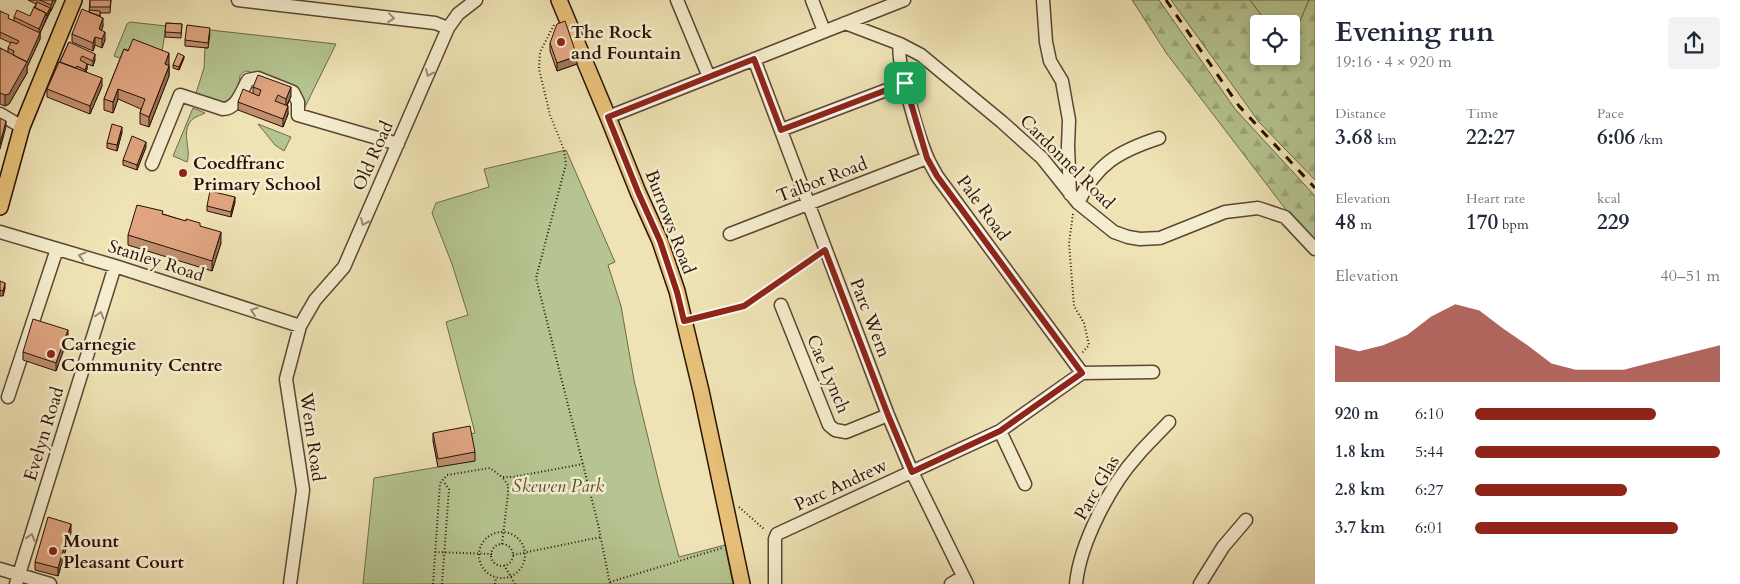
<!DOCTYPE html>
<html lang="en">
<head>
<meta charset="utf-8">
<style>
  body { margin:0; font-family:Cardo,serif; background:#f2f2f3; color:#1f2937; height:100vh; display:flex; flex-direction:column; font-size:19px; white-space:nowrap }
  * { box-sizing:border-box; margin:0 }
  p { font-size:16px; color:#747a83 }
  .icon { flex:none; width:28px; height:28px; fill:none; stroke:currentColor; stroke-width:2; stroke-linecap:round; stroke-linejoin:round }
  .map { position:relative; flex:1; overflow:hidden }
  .side { display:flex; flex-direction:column; background:#fff; width:425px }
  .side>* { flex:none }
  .tools { position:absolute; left:1250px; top:15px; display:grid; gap:10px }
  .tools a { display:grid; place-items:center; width:50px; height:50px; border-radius:5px; background:#fff; box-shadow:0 2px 8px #0003; font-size:25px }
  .pin { position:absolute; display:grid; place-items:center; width:42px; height:42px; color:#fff; margin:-21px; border-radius:10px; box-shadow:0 2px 8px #0006 }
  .round { display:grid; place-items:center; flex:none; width:52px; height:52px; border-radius:5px; background:#f2f2f3 }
  .overview { display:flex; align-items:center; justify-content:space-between; height:85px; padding:0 20px }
  h1 { font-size:28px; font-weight:700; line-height:38px }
  .stats { display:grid; grid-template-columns:repeat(3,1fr); gap:8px; height:85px; padding:5px 20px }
  .stats div { display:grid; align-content:center }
  .stats b { font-size:21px; font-weight:700 }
  .stats small { font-size:14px; font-weight:400 }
  .stats p { font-size:14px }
  .chart { height:140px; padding:10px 20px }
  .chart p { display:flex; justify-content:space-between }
  .chart svg { width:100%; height:90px; margin-top:5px; fill:#8f2418; opacity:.7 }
  ul { padding:0 20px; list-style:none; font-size:16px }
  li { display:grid; grid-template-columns:80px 60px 1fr; align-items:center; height:38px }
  li i { height:12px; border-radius:6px; background:#8f2418 }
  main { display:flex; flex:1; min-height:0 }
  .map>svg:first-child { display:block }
</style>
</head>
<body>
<main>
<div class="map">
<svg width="1315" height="584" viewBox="0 0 1315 584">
  <defs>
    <pattern id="forest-firs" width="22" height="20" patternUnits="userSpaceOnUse" patternTransform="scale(1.25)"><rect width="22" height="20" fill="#b5c490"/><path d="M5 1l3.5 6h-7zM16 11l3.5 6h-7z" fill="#9ca77b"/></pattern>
  </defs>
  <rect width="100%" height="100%" fill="#efe3b5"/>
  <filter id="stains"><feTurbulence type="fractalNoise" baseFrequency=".004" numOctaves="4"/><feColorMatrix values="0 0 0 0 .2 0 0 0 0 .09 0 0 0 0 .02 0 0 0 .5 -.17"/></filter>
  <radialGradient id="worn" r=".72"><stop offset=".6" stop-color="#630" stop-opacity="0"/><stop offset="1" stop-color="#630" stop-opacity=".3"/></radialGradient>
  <path fill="#b5c490" stroke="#6e6a4b" d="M1250 0H1309L1297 28 1291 31V24H1274L1262 16Z
    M130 22 166 26 162 52 128 61 114 56 127 24Z
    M210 30 336 44 303 111 296 89 247 71C236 74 241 80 239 88 237 92 235 97 234 101L224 104 196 93 204 68 205 48H208Z
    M193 108 205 113C202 115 197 116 194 118 179 129 192 149 187 162L173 156Z
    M258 124 291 137 284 151 275 145Z
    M566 150 615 262 608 265 621 306 634 380 661 491 679 557 725 545 733 584H363L374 478 438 467 433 441 475 433 446 322 468 315 452 264 432 213 436 203 489 187 484 169Z"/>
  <path fill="url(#forest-firs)" stroke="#6e6a4b" d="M1132 0H1159L1235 109 1315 196V241L1290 215 1167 54Z
    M1171 0H1250L1262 16 1274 24H1259V56H1291V31L1297 28 1309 0H1315V180L1259 122Z"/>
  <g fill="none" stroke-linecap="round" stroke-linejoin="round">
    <g stroke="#5a4632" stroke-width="15">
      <path id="minor" d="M238 0 435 23 448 28
        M677 0 709 77
        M812 0 824 31
        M1043 0 1046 42 1050 61 1062 81 1069 120 1068 146 1070 194
        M845 23 900 44 921 55 1002 122 1042 158 1078 203 1114 232 1128 237 1140 239 1160 238 1225 212 1258 208 1285 217 1315 249
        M754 59 888 415 912 472 967 584
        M0 114 22 127
        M608 117 904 0
        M781 130 905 83
        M152 164 180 95 223 109C237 109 242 90 248 80L258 78 293 92 298 102V115L398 144
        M1078 203C1096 164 1119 151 1159 138
        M0 232 115 266 300 326
        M730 234 927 158
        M781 305 829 425 835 430 846 432 888 415
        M1082 373 1153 372
        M8 397 57 249
        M1000 431 1025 484
        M0 569 50 584
        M16 584 115 266
        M290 584 303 490 286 379 300 326 315 300 344 267 448 28 458 14 476 0
        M775 584V539L777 534 1000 431 1082 373 937 176C934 170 930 164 928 159 920 142 895 59 900 44
        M951 584 963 577
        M1076 584C1080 543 1110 486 1137 456 1147 444 1159 433 1169 422
        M1200 584 1223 547 1246 520"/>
    </g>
    <g stroke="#281106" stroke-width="18">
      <path id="major" d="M559 0 608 117 638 192 660 241 677 291 701 391 742 584
        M0 207 22 127 74 0"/>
    </g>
    <path stroke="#281106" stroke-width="2" stroke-dasharray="1 2.5" stroke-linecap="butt" d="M554 25 540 52 539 69 550 115 564 150 566 164 536 278 598 524 610 584
      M1073 214 1069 243 1074 306 1084 323 1089 345 1082 353
      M696 318 744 306 817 255
      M739 507 765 530
      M479 555a23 23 0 1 1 46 0a23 23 0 1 1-46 0Z
      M502 544 508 494V485L503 478
      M491 555a11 11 0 1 1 22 0a11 11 0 1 1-22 0Z
      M435 552 492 554
      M513 555 601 537
      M504 565 515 584
      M610 582 722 548
      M433 584 440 483 447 475 490 468 502 477H513L583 464
      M442 584 449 489 443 481
      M495 584 496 577"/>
    <use href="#minor" stroke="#f5edcf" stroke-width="12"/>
    <use href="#major" stroke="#e8c27a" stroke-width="15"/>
    <path stroke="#281106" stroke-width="3" stroke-dasharray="9 9" stroke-linecap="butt" d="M1166 0 1239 106 1315 188"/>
  </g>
  <path fill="#c08e6f" stroke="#281106" d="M28 0H56L40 33V39L27 67V73L9 104 5 106 0 104V48L8 52V48L11 43 0 38V11L9 19 14 21V17L30 16 36 4Z
    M90 0H111L110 13H100V16L103 26 101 31 105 40 102 48 95 45 93 51 72 42V34L89 12Z
    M166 23 182 24 181 38 165 37Z
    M210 33 208 48 185 46V40Z
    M69 42 95 60 93 66 87 64V69L86 72 102 86 90 114 47 97V89Z
    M550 43 577 64 557 71 550 51Z
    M124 49 169 64V76L149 127 140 124V113L141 109 118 99 113 113 104 110V99Z
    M184 58 179 70 173 68V65Z
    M253 87 291 96 287 106 288 114 283 127 238 110V102L253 93Z
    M122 132 117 151 107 148V143Z
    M146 147 137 170 123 165V160Z
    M235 202 231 217 207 211V206Z
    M163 214 200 226 221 243 212 271 128 245V235Z
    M0 281 5 288 3 296H0Z
    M68 338 56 371 23 360V352Z
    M433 433 475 452V461L438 467 433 441Z
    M71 532 58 576 35 570V562Z"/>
  <path fill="#9c745a" stroke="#281106" d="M53 0H56L51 11V5Z
    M50 8V10L39 35V29L46 13Z
    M103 18V26L99 37V29Z
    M105 32V40L102 48V39Z
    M40 33V39L27 67V73L9 104 5 106V95Z
    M95 37V45L93 51V43Z
    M169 53V64L165 75V64Z
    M95 54V60L93 66V61Z
    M184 56V58L179 70V67Z
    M577 56V64L557 71V63Z
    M87 64V69L85 75V70Z
    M169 66V76L149 127V117Z
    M102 78V86L90 114V106Z
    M291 87V96L286 107V99Z
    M118 89V99L113 113V102Z
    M288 106V114L283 127V119Z
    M6 121V127L0 149V144Z
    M122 127V132L117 151V145Z
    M146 142V147L137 170V165Z
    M235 197V202L231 217V212Z
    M221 232V243L212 271V261Z
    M5 283V288L3 296V291Z
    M68 330V338L56 371V363Z
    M71 524V532L58 576V568Z"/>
  <path fill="#dfa581" stroke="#281106" d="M40 0H53L51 5Z
    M90 0H111L110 7H90Z
    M37 2 50 8 46 16V13L35 8Z
    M34 7 46 13 39 29 14 17 17 10 30 16Z
    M82 9 103 18 99 29 105 32 102 39 95 37 93 43 72 34Z
    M90 10 100 11V16L89 12Z
    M0 11 9 15 8 18 40 33 27 62 13 55 14 51 8 48 11 42 17 44 19 41 0 32Z
    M565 21 577 56 557 63 550 43 557 24Z
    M166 23 182 24 181 33 165 32Z
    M187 25 210 28 208 43 185 40Z
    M133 39 169 53 165 64 169 66 149 117 140 113 145 99 118 89 113 102 104 99 124 49 128 51Z
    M69 42 95 54 93 61 82 56 80 60 87 64 85 70 77 66 76 68 60 62Z
    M0 48 27 62 9 94 5 95 0 93Z
    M178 53 184 56 179 67 173 65Z
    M59 62 102 78 90 106 47 89Z
    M258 75 291 87 286 99 278 95 275 101 288 106 283 119 238 102 243 89 259 96 261 90 253 87Z
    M0 118 6 121 0 144Z
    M112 124 122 127 117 145 107 143Z
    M132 136 146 142 137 165 123 160Z
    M210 191 235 197 231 212 207 206Z
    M137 205 163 211 162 214 186 221V219L200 223V226L221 232 212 261 128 235Z
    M0 281 5 283 3 291 0 290Z
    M33 319 68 330 56 363 23 352Z
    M470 426 475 452 438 459 433 433Z
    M48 517 71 524 58 568 35 562Z"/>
  <defs><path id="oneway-chevron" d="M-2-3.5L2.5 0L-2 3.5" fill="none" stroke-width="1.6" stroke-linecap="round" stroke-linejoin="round" transform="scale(1.25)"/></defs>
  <g stroke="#998a75">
    <use href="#oneway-chevron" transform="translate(391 18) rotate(7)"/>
    <use href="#oneway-chevron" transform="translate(429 73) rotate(114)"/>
    <use href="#oneway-chevron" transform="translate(364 222) rotate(114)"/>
    <use href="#oneway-chevron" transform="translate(82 256) rotate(-164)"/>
    <use href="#oneway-chevron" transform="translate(254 311) rotate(-162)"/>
    <use href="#oneway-chevron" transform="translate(100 315) rotate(-73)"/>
    <use href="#oneway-chevron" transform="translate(31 537) rotate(-73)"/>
  </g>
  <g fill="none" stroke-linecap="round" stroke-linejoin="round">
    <g stroke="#fff" stroke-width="10">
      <path id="route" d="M754 59 781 130 905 83 927 158 937 176 1082 373 1000 431 912 472 888 415 825 250 744 306 684 321 677 292 660 241 638 192 608 117Z"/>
    </g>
    <use href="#route" stroke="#8f2418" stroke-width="6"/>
  </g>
  <g fill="#8f2418" stroke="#f5edcf" stroke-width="2">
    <circle cx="561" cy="42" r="5"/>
    <circle cx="183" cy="173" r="5"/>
    <circle cx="51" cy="354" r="5"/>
    <circle cx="53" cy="551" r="5"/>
  </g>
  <g text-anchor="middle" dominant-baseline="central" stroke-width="5" stroke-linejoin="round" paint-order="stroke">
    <g font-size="18" font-weight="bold" fill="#281106" stroke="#f5edcf" text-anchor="start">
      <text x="571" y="32">The Rock<tspan x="571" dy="21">and Fountain</tspan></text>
      <text x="193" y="163">Coedffranc<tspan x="193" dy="21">Primary School</tspan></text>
      <text x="61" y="344">Carnegie<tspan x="61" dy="21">Community Centre</tspan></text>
      <text x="63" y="541">Mount<tspan x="63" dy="21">Pleasant Court</tspan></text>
    </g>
    <g font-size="18" fill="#281106" stroke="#f5edcf">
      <text transform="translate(373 156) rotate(-66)">Old Road</text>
      <text transform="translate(1067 162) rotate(45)">Cardonnel Road</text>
      <text transform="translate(822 180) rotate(-21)">Talbot Road</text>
      <text transform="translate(983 208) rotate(54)">Pale Road</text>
      <text transform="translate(670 222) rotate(69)">Burrows Road</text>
      <text transform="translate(156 261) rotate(18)">Stanley Road</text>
      <text transform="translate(870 318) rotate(69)">Parc Wern</text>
      <text transform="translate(828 374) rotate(67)">Cae Lynch</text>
      <text transform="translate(44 434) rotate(-73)">Evelyn Road</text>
      <text transform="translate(312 437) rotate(82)">Wern Road</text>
      <text transform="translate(841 485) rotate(-25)">Parc Andrew</text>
      <text transform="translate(1097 488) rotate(-60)">Parc Glas</text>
    </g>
    <g font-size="18" font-style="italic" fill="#595036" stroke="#f5edcf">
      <text x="558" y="486">Skewen Park</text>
    </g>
  </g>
  <rect width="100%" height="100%" filter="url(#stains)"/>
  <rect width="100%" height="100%" fill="url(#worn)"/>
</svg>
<div class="tools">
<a><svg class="icon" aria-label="locate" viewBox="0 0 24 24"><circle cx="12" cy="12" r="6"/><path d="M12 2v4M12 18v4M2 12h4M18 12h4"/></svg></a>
</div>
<div class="pin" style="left:905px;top:83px;background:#1e9e55"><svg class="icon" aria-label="arrive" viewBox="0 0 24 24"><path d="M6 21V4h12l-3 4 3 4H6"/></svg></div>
</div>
<section class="side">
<div class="overview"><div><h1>Evening run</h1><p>19:16 · 4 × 920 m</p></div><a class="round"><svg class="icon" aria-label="share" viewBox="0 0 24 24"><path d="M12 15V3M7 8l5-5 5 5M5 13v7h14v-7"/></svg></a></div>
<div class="stats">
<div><p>Distance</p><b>3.68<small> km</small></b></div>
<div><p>Time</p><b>22:27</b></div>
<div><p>Pace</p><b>6:06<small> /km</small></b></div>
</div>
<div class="stats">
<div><p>Elevation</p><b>48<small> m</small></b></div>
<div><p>Heart rate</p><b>170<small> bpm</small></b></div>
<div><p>kcal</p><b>229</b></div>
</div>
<div class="chart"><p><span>Elevation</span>40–51 m</p>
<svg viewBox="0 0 160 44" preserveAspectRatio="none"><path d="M0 44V26L10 29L20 26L30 21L40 12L50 6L60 9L70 18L80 26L90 35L100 38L110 38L120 38L130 35L140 32L150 29L160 26V44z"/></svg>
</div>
<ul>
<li><b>920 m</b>6:10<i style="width:74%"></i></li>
<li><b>1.8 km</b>5:44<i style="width:100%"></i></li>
<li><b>2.8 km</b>6:27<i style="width:62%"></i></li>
<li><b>3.7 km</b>6:01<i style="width:83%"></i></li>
</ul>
</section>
</main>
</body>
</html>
